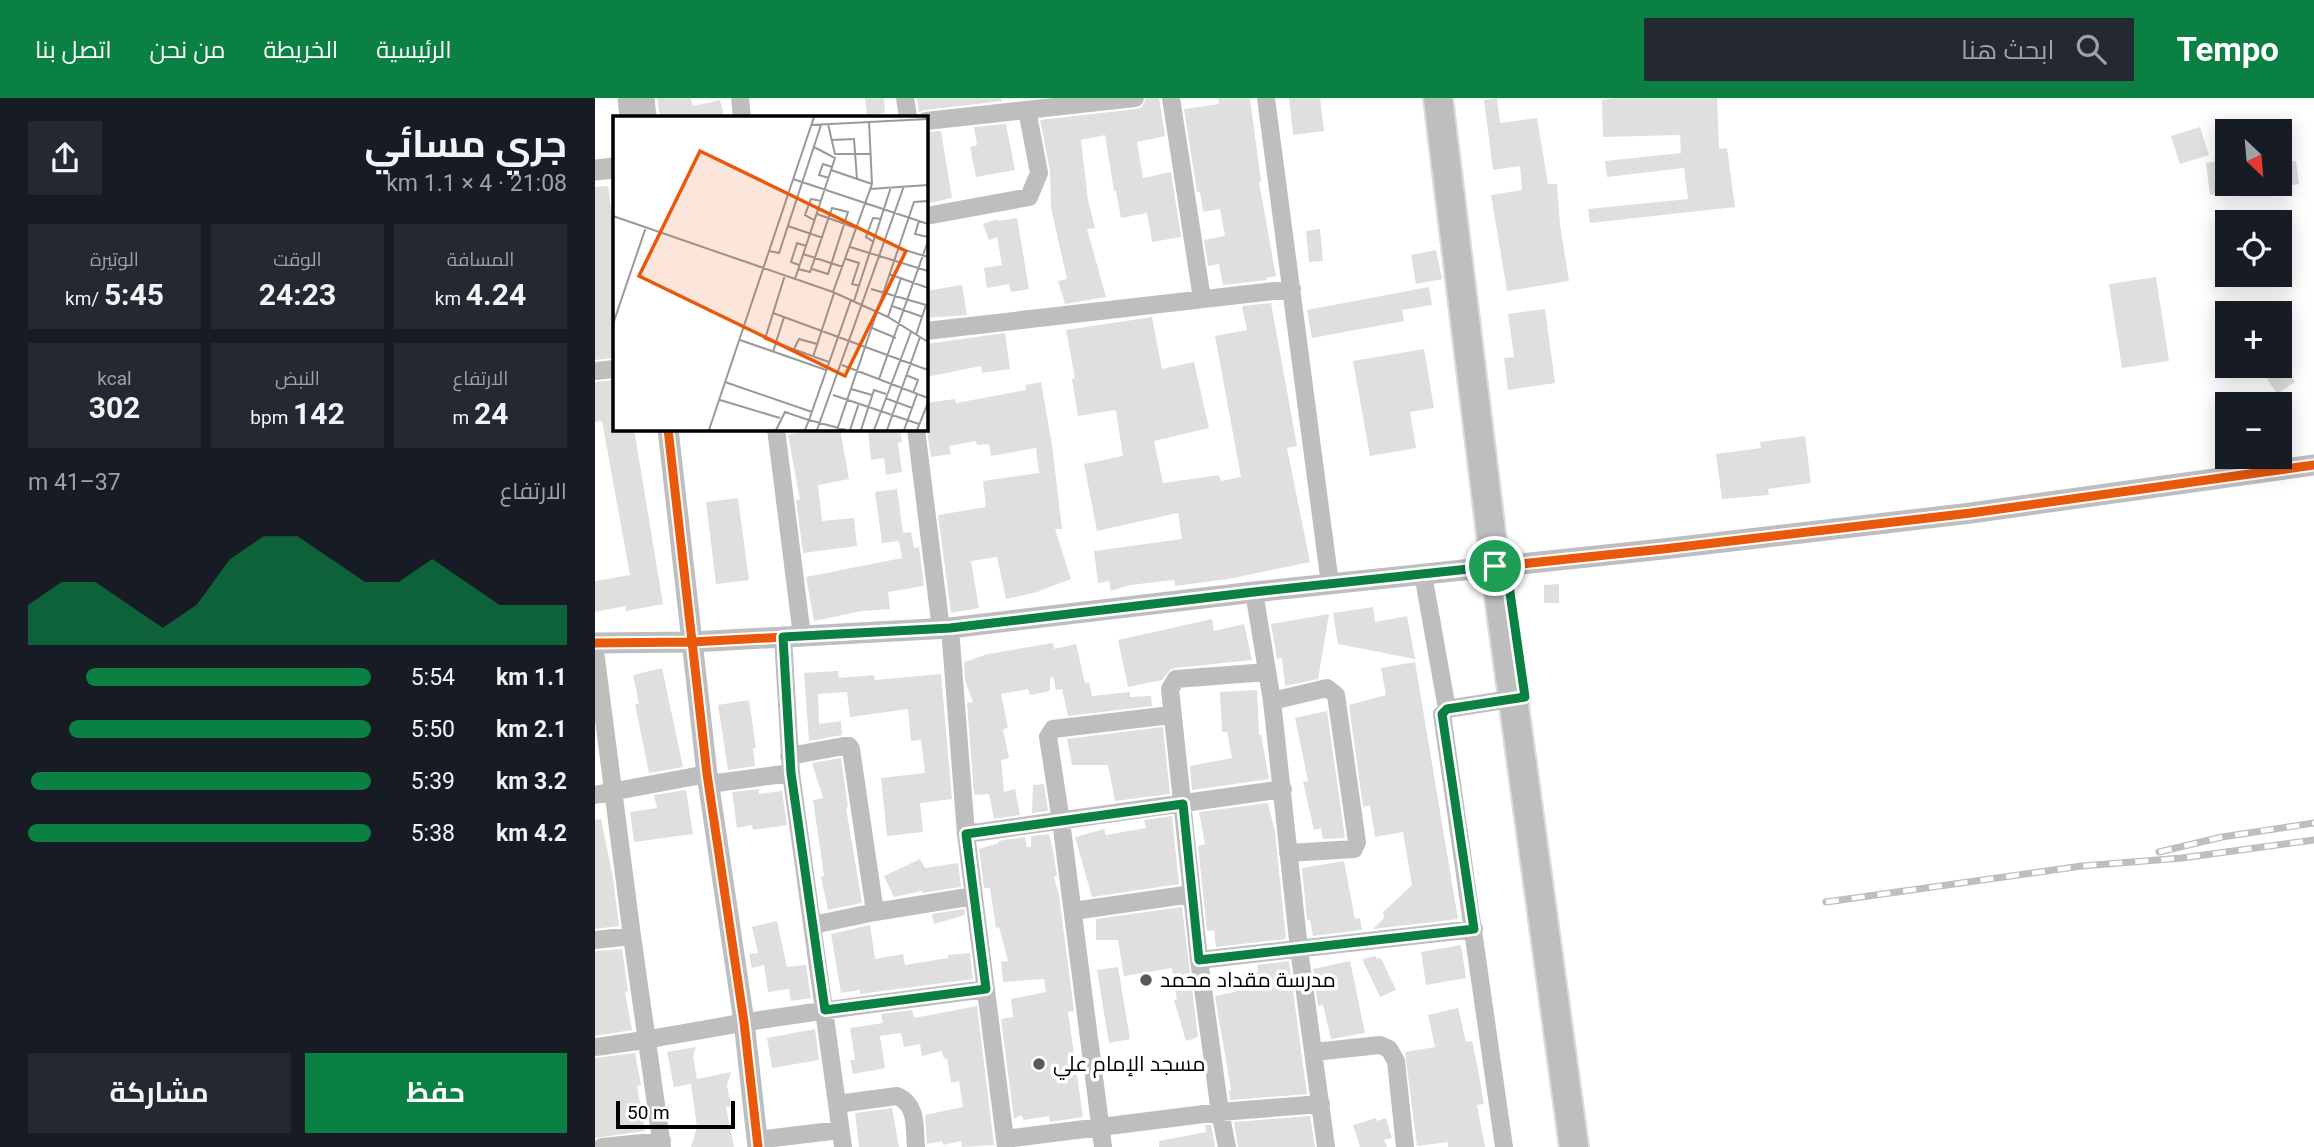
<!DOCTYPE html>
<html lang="ar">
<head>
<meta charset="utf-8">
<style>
  body { margin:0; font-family:Roboto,Cairo,sans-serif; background:#242831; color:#f1f3f6; direction:rtl; height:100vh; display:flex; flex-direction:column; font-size:26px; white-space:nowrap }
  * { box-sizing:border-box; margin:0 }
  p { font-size:23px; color:#9ea1a6 }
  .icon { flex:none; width:38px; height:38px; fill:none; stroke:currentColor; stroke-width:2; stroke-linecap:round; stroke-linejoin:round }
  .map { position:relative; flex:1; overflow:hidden; direction:ltr }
  .side { display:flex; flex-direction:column; background:#171b24; width:595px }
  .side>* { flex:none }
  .needle { width:46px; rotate:154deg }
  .fabs { position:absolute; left:1620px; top:21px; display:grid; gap:14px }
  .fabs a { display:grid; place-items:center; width:77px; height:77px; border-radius:0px; background:#171b24; box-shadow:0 4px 18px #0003; font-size:35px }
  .scale { position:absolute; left:21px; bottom:18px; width:119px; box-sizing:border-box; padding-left:7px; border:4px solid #000; border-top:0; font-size:19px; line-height:24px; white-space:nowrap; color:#000; -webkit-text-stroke:5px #fff; paint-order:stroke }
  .pin { position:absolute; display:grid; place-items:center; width:60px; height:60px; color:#fff; margin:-30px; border:4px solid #fff; border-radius:50%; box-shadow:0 2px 7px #0007 }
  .round { display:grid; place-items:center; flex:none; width:74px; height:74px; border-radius:0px; background:#242831 }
  .head { display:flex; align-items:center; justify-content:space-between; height:119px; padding:0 28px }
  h1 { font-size:38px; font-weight:700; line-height:52px }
  .stats { display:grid; grid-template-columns:repeat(3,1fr); gap:10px; height:119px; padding:7px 28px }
  .stats div { display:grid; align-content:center; border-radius:0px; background:#242831; text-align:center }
  .stats b { font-size:30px; font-weight:700 }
  .stats small { font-size:19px; font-weight:400 }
  .stats p { font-size:19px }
  .chart { height:196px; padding:14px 28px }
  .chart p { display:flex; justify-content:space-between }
  .chart svg { width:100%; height:126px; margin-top:7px; fill:#0b8043; opacity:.7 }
  .primary-button { display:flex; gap:14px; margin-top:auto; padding:14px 28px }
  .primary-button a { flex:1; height:80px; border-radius:0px; background:#0b8043; color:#fff; font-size:28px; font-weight:700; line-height:80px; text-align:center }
  .primary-button a+a { background:#242831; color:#f1f3f6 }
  ul { padding:0 28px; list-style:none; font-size:23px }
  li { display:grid; grid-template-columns:112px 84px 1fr; align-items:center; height:52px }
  li i { height:18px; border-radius:9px; background:#0b8043 }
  header { display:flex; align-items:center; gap:42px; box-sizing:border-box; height:98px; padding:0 35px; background:#0b8043; color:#fff }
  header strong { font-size:33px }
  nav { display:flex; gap:38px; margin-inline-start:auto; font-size:24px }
  .search { width:490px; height:63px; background:#242831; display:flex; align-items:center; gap:18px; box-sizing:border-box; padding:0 24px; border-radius:0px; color:#9ea1a6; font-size:26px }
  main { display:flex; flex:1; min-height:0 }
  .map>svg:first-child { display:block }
</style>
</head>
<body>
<header>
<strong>Tempo</strong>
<div class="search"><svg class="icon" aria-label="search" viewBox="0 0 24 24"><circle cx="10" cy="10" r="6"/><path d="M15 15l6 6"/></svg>ابحث هنا</div>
<nav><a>الرئيسية</a><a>الخريطة</a><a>من نحن</a><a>اتصل بنا</a></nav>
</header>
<main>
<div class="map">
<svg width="1719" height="1049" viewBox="0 0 1719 1049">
  <rect width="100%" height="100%" fill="#fff"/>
  <path fill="#dfdfdf" d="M62 0H96L98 8 125 2 129 19H65Z
    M270 0H289L290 15 272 17Z
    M322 0H406L407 3 330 12 324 14Z
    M551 0H564L570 38 542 44 548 80 576 74 586 139 557 144 552 115 526 120 521 93H519L510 37 486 42 493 102 500 130 492 131 511 199 470 206 463 183 472 181 456 110 455 73 445 22 541 11 547 9Z
    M623 0H655L666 83 664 84 681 178 671 180 672 182 628 187 624 166 613 168 609 142 630 138 625 111 608 114 605 94H602L589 11 624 6Z
    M694 0H725L729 33 698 37Z
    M902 0 905 25 942 20 953 86H962L965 127 974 183 912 193 896 97 927 92 925 68 898 72 889 2Z
    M1019 0H1122L1124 51 1132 50 1140 109 995 125 993 111 1093 101 1089 70 1012 79 1010 63 1086 55 1085 37 1008 39 1007 2Z
    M411 26 420 72 381 79 375 49 382 47 379 29Z
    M1605 29 1614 57 1585 66 1576 38Z
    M346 33 357 100 331 106V34Z
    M1633 62V95L1615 97 1611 65Z
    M1701 63 1704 86 1685 89V65Z
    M13 88 19 132V260L0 262V89Z
    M422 120 434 191 416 194 414 186 392 190 389 170 407 167 402 139 394 142 388 126 402 121V123Z
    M725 131 728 163 714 164 711 133Z
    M841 152 847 181 821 186 816 157Z
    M1561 179 1574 263 1527 270 1514 186Z
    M367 187 372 217 331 220V193Z
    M834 189 837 207 807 212 809 223 717 240 712 212Z
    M676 205 702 348 692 350 715 464 633 481 580 488 579 482 535 487 516 493 514 483 503 485 499 453 587 441 583 415 502 433 489 366 528 358 521 312 483 318 477 281 480 280 471 232 557 219 567 271 599 264 614 330 559 343 568 385 624 377 626 383 646 379 620 238 652 232 647 208Z
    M950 211 960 285 913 292 909 260 919 259 913 216Z
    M410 235 415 271 387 275 386 268 331 279V246Z
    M829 251 839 310 815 314 821 350 775 358 758 263Z
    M1676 268H1689L1700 284 1682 296 1667 273Z
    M19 282V331H39L68 506 31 513V508L0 514V483L35 477 7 323 0 324V284Z
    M446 284 457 347 467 431H460L476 481 442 494 411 501 402 459 376 463 384 510 356 515 343 417 391 409 388 383 444 375 441 350 396 358 394 346 382 347 381 343 354 348 356 356 336 359 331 326V305L360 301 361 305 431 292 430 287Z
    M223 331H245L254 381 223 387 227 423 259 420 262 448 208 455 201 402H205L193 337Z
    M273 331H305L307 344 303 345 307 374 291 377 289 360 276 362Z
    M1210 338 1216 385 1173 391 1174 397 1127 401 1121 356 1166 350 1165 344Z
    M302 391 308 435 316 434 319 450 324 449 329 488 293 494 295 511 267 513 219 523 211 479 307 460 304 443 287 445 280 394Z
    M143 400 154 482 121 486 111 404Z
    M964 486V505H949V487Z
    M778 509 780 524 812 518 820 561 743 546 738 515Z
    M734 516 723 581 690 588 687 560 682 561 676 526Z
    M617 521 619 533 649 526 657 562 580 570 575 572 567 582 533 589 523 542Z
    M458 545 459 551 481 546 490 585 494 584 497 598 535 594V599L556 598 557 608 473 618 467 591 461 592 458 579 455 580V593L435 597 433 591 406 596 413 630 408 631 414 660 406 662 409 694 420 691 425 717 399 721 394 696 379 697 372 605 378 604 370 582 369 564 393 556Z
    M820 564 863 821 778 831 789 820 788 814 817 787 808 734 780 739 775 707 768 709 754 607 791 597 786 570Z
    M67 570 88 669 54 675 40 606H44L38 577Z
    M243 573 244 580 279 577 280 582 346 576 357 701 325 705 328 734 292 738 286 680 330 675 326 642 316 643 313 611 255 619 252 594 223 596 224 626 246 623 247 637 214 643 209 575Z
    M662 592 664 637 666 636 674 681 597 692 595 668 637 660 632 634H627L625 594Z
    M154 602 161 650H158L160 668 133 672 123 607Z
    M732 613 750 740 728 741 726 730 719 732 708 684 713 683 700 620Z
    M568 629 575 696 520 703 513 667H477L472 641Z
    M246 660 253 709 251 710 267 805 233 812 226 779 229 778 218 702 228 700 217 665Z
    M449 686 453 713 437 715 438 687Z
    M164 691V696L187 693 192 727 158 732 157 727 142 730 137 694Z
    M91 692 98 736 39 744 35 714 62 710 59 697Z
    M673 705 680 734 691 841 621 849 619 832 612 833 603 748 610 746 604 714Z
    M577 718 584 786 497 799 480 739 509 731 511 737 551 730 549 722Z
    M6 721 18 780 24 828 0 831V722Z
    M454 736 458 752 462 778 459 779 464 797 479 913 473 914 488 1019 455 1024 454 1018 429 1022 426 1017 419 1021 406 921 418 919 416 901 451 894 449 881 408 884 406 864 413 863 404 829 401 830 395 790H389L384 751 404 745 403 743 430 739 432 749H436V738Z
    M325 761 330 770 363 765 366 789 327 795V793L299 799 289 778Z
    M749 763 760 821 765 820 767 832 718 838 715 822H712L707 770Z
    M587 809 603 939 591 943 579 902 582 901 577 870 529 878 523 842H501V821Z
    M369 811 370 817 339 826 337 816Z
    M182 823 192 869 211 867 216 900 196 903 194 891 173 894 169 867 157 870 154 856 163 855 157 829Z
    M275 827 280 861 308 856 310 867 353 860V857L375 855 378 881 265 896V892L246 895 236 836Z
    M866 847 871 880 831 887 826 854Z
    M27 851 33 893 30 894 37 932 0 938V853Z
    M781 858 782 861 786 860 801 892 785 899 767 861Z
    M694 863 712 996 635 1002 634 993 636 992 620 898 640 894 637 880 663 874 662 867Z
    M755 863 770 935 736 941 728 907 723 908 718 871Z
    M523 869 535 941 514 945 502 872Z
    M382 908 399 1047 367 1049 366 1043 348 1047 347 1043 332 1046 330 1017 368 1009 364 983 356 985 352 960 349 961 347 953 327 958 325 946 309 949 306 935 285 938 290 970 258 976 255 962H260L255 930 288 925 286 916 317 912 319 920Z
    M863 910 871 944 877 943 883 971 889 1006 882 1007 890 1049H853V1044L822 1048 810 954 840 949 833 917Z
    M220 931 224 962 177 970 172 940Z
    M101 949 98 959 102 981 136 974 132 987 136 1008 131 1009 139 1049H96L102 1029 96 986 79 989 72 954Z
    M40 955 46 987 42 988 50 1033 0 1040V960Z
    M297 1010 304 1049H264L260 1015Z
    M715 1018 720 1049H643L639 1024Z
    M781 1020 782 1023 791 1020 797 1040 789 1042 792 1049H765L758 1027Z
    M610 1027H616L620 1049H564V1043L611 1034Z"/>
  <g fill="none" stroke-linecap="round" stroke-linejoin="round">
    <g stroke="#dbdbdb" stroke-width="32">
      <path id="primary" d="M843 0 900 468 979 1049"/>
    </g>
    <path stroke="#bebebe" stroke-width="18" d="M145 0 147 19
      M310 0 313 19
      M576 0 607 201
      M671 0 735 486
      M331 23 540 0
      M331 118 434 99 444 75 432 12
      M331 233 697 191
      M0 273 19 271
      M181 331 207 538
      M321 331 346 531
      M828 476 852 611
      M659 494 677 603 704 851 731 1049
      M355 530 371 736 411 1049
      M188 539 196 675 248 1049
      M0 553 37 838 67 1049
      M677 603 732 590 741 597 762 744 759 751 693 755
      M194 658 249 648H254L256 651 280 814 379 798
      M114 686 196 675
      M0 697 112 676
      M371 736 688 691
      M478 813 597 796
      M218 827 280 814
      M0 842 37 838
      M604 862 879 831
      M0 949C51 943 102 932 153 924 232 911 311 902 391 891
      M719 954 785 947 794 951 801 963 810 1049
      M242 1006 302 998C323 1007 319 1029 321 1049
      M410 1041 625 1014 726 1006
      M162 1042 245 1032
      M7 1049 67 1043
      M508 1049 466 723 453 639 458 631 576 617
      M632 1049 625 1014 604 862 575 591 581 581 672 574
      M909 1049 847 616 852 611 928 599"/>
    <path stroke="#bebebe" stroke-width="21" d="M33 0 35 19
      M49 0 51 19
      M0 72 19 70
      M73 331 112 676 149 924 163 1049
      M0 545 97 544 355 530 659 494 1068 451 1376 415 1719 367"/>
    <use href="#primary" stroke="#bebebe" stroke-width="28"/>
    <g stroke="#bebebe" stroke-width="7">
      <path id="rail" d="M1564 754 1627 739 1719 725
        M1231 804 1487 768 1587 760 1719 742"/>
    </g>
    <use href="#rail" stroke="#fff" stroke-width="4.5" stroke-dasharray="13" stroke-linecap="butt"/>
    <g stroke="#fff" stroke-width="13">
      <path id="cycleway" d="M73 331 112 676 149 924 163 1049
        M0 545 97 544 355 530 659 494 1068 451 1376 415 1719 367"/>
    </g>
    <use href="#cycleway" stroke="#e8590c" stroke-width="9"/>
  </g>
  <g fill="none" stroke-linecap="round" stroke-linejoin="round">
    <g stroke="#fff" stroke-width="14">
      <path id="route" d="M911 467 930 599 852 611 847 616 879 831 604 862 588 706 371 736 391 891 230 912 196 675 188 539 355 530 659 494Z"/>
    </g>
    <use href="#route" stroke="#0b8043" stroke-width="9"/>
  </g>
  <g fill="#595959" stroke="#fff" stroke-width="2.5">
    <circle cx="551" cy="882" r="7"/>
    <circle cx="444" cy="966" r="7"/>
  </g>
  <g text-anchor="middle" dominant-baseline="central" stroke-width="7" stroke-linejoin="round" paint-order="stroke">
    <g font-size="21" fill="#000" stroke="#fff" text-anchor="start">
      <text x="565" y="882">مدرسة مقداد محمد</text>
      <text x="458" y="966">مسجد الإمام علي</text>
    </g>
  </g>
  <g transform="translate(18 18)">
    <rect width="315" height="315" fill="#fff"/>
    <path fill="none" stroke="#999" stroke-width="2" d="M215 8 222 38H258M198 9 315 3M219 24 241 23 244 63M218 54 259 68M216 62 206 59 210 48 219 51M180 63 315 108M257 73 315 69M204 98 243 112M0 100 220 176 275 201 315 226M201 104 192 99 198 83 208 85M306 105 302 118 315 121M175 110 210 122M261 126 253 121 260 102 269 103M237 131 315 155M285 132 315 141M156 135 166 137 208 9M190 138 230 151M233 143 246 147 239 168 247 170M186 149 178 146 184 127 193 130M185 153 197 156 219 92 235 96 215 158 199 153M276 158 315 172M172 159 152 223 216 246M182 163 222 42 201 31M258 173 313 189 303 219M220 176 259 68 256 6M241 185 278 71M279 190 310 201M160 197 315 254M275 201 288 162M0 208 33 111M259 212 283 222M127 224 213 254M181 233 186 223 204 228M160 236 171 201M200 241 221 177M229 249 315 282M293 259 305 264 300 277M266 263 315 125M112 266 199 296M238 273 259 279M220 279 306 308M272 282 299 292 304 278M107 284 167 302M96 314 201 1M163 314 172 296 196 304 192 314M204 314 291 70M224 314 301 86 315 85M233 314 196 304 238 184M237 314 246 287M248 314 261 274 273 278M261 314 298 216M274 314 307 221M291 314 299 292M304 314 315 287"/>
    <path fill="#e8590c" fill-opacity="0.15" stroke="#e8590c" stroke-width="3.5" d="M87 35 293 135 232 260 26 160Z"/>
    <rect width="315" height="315" fill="none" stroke="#000" stroke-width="3.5"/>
  </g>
</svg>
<div class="fabs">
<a><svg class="needle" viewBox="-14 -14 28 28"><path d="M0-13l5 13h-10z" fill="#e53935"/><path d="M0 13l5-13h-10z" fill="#9ea1a6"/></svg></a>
<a><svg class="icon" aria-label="locate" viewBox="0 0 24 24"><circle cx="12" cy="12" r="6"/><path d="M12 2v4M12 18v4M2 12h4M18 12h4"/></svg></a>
<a>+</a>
<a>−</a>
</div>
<div class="scale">50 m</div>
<div class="pin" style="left:900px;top:468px;background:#1e9e55"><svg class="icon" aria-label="arrive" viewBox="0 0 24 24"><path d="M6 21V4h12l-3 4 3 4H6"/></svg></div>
</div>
<section class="side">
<div class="head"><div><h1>جري مسائي</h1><p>21:08 · 4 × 1.1 km</p></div><a class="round"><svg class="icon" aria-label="share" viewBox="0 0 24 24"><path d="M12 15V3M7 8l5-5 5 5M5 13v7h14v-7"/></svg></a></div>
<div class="stats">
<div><p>المسافة</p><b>4.24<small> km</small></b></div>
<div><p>الوقت</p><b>24:23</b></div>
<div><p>الوتيرة</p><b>5:45<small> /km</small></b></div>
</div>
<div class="stats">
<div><p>الارتفاع</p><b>24<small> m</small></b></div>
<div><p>النبض</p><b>142<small> bpm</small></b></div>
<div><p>kcal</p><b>302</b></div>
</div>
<div class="chart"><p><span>الارتفاع</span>37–41 m</p>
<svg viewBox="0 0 160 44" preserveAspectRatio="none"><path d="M0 44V30L10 22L20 22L30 30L40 38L50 30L60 14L70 6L80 6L90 14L100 22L110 22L120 14L130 22L140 30L150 30L160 30V44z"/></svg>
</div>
<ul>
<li><b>1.1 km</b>5:54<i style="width:83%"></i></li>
<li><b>2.1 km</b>5:50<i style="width:88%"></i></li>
<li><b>3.2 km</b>5:39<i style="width:99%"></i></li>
<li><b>4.2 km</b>5:38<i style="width:100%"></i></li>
</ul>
<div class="primary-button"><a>حفظ</a><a>مشاركة</a></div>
</section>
</main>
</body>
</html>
